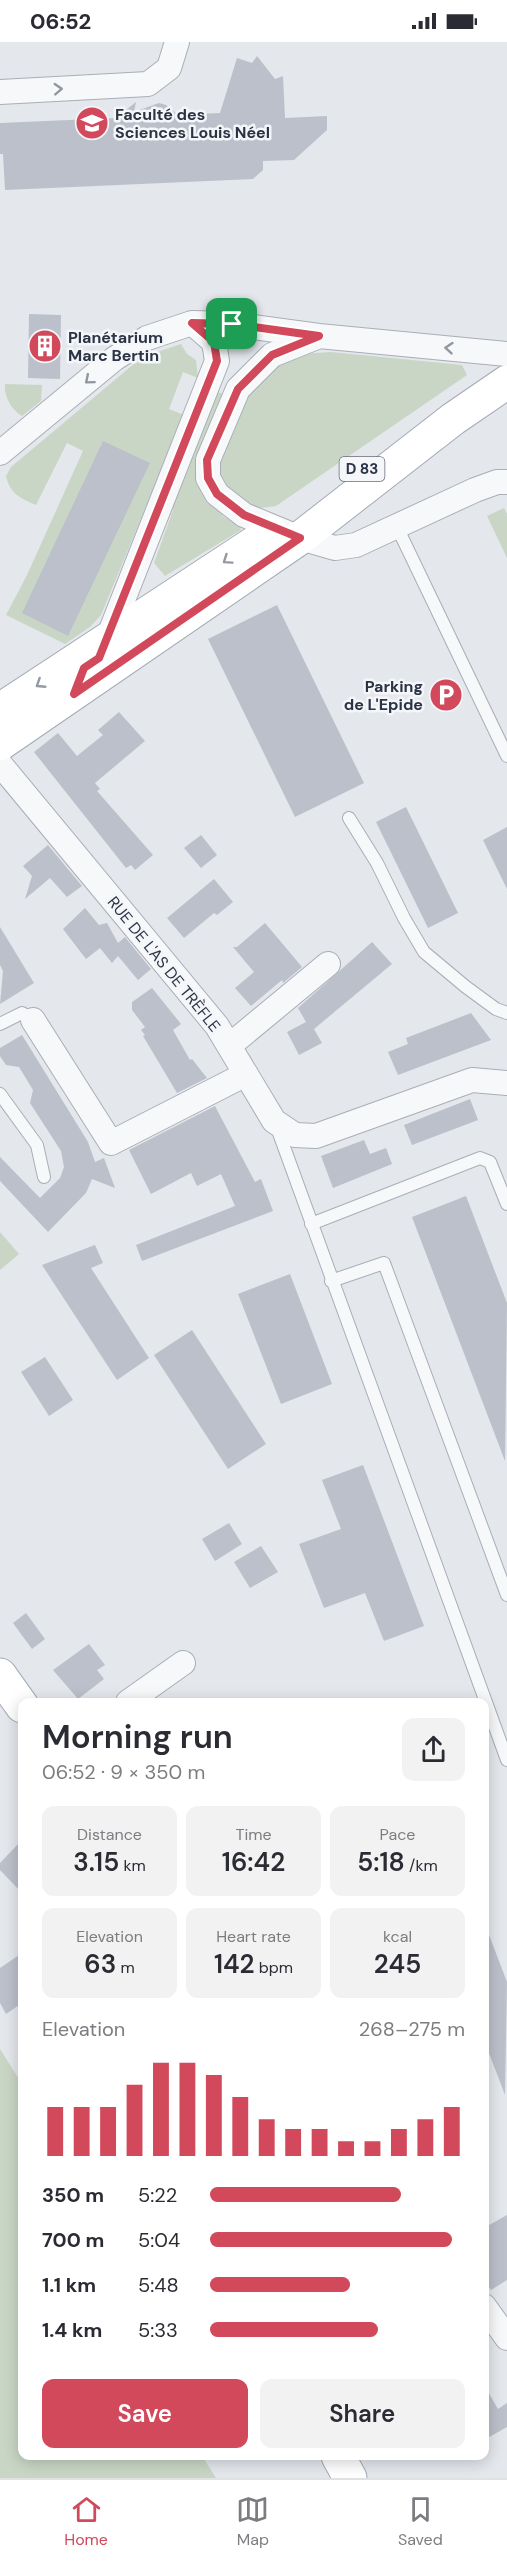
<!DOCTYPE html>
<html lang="en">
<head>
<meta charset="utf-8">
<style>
  body { margin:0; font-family:"DM Sans",sans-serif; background:#f2f2f3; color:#2b2b33; height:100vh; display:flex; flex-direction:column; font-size:22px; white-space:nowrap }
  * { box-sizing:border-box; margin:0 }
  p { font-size:20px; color:#7c7c81 }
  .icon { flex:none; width:33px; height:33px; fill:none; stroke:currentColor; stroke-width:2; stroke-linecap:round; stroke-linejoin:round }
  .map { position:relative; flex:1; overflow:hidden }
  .side { position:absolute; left:18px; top:1656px; width:471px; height:762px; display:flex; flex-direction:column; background:#fff; border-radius:12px; box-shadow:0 3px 15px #0003 }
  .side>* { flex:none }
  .pin { position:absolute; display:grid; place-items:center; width:51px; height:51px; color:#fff; margin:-26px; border-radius:12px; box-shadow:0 3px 9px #0006 }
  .round { display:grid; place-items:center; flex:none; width:63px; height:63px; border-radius:12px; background:#f2f2f3 }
  .headline { display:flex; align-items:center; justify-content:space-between; height:102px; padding:0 24px }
  h1 { font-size:33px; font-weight:600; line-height:45px }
  .stats { display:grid; grid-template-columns:repeat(3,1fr); gap:9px; height:102px; padding:6px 24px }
  .stats div { display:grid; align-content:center; border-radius:12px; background:#f2f2f3; text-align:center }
  .stats b { font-size:26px; font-weight:600 }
  .stats small { font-size:16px; font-weight:400 }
  .stats p { font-size:16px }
  .chart { height:168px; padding:12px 24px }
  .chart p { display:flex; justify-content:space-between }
  .chart svg { width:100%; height:108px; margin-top:6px; stroke:#d1495b; stroke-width:6 }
  .action { display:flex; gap:12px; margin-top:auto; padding:12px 24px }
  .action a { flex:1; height:69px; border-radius:12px; background:#d1495b; color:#fff; font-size:24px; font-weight:600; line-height:69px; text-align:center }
  .action a+a { background:#f2f2f3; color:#2b2b33 }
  ul { padding:0 24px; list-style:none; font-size:20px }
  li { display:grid; grid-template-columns:96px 72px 1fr; align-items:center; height:45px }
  li i { height:15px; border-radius:8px; background:#d1495b }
  .status { display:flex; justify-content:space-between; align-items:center; height:42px; padding:0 30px; background:#fff; direction:ltr }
  .status svg { height:16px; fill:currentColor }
  .tab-bar { display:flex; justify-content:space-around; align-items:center; height:84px; border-top:2px solid #e1e1e2; background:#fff; font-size:16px; color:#7c7c81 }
  .tab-bar a { display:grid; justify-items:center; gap:3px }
  .tab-bar .active { color:#d1495b }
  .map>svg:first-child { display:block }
</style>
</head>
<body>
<div class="status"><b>06:52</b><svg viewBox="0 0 49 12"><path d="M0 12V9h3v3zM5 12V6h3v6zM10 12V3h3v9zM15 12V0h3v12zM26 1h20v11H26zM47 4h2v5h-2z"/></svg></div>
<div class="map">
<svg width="507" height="2436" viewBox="0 0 507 2436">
  <rect width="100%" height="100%" fill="#e4e7ec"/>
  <path fill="#c9d6c5" d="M181 302 187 312 196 318 198 336 183 330 169 367 184 373 101 573 90 585 65 602 6 573 27 533 83 409 67 401 36 463C20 456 10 452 6 434L11 425 135 321 154 311Z
    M331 310 462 323 467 333 276 464 253 467 220 442 218 416 246 351 278 321 301 312Z
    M5 342 42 343 41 359 22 374C11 367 4 355 5 342Z
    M218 350 225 353 212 461 224 475 240 484 241 488 165 534 154 521 173 468V457Z
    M504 466 507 472V516L487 474Z
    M0 1190 19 1212 0 1228Z
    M0 2007 22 2042V2414H202L216 2436H0Z"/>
  <path fill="#bbc0ca" d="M257 14 275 37 283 34 285 76 327 74V88L294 118 263 119V128L253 137 5 148 3 112H0V81L116 76 136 60 134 70 159 61 166 63 178 73 220 71 237 16 252 21Z
    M29 272 61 273 60 337 28 336Z
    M103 399 150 421 68 594 22 571Z
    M277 563 364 741 295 775 208 597Z
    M119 670 145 699 95 741 100 747 97 749 153 813 135 828 131 823 126 826 34 710 58 691 77 714 103 693 98 688Z
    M406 765 458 871 428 886 376 780Z
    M507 785V847L483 798Z
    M201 793 217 813 201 826 184 806Z
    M48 803 82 844 67 855 50 836 25 857 32 834 23 824Z
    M214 837 233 860 217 873 214 871 184 896 167 876Z
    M85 866 99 883 107 881 118 901 125 895 151 927 138 938 118 914 112 921 100 906 86 917 63 887Z
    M265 881 302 925 283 941 282 938 251 964 235 946 254 930 233 905H237Z
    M0 885 34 941 0 962 3 929 0 923Z
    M372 900 392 922 314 987 322 1001 299 1013 287 990 306 980 298 966Z
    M152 946 181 982 173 988 190 1018 192 1017 207 1036 177 1051 143 994 145 993 141 988 145 985 132 968V960Z
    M471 971 491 998 398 1033 388 1010 408 1002 406 996Z
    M22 993 88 1100 95 1120 104 1116 115 1146 92 1137 86 1151 48 1190 0 1139V1115L40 1156 60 1136 64 1125 61 1109 30 1061 33 1048 19 1025 6 1023 0 1014V1006Z
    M470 1057 478 1078 412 1103 404 1083Z
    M215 1064 255 1140 261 1137 273 1169 142 1219 136 1203 235 1164 221 1132 197 1144 191 1131 151 1152 129 1108Z
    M364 1098 370 1112 386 1106 392 1122 333 1146 321 1114Z
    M466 1154 507 1261 505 1419 412 1175Z
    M95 1203 103 1221 91 1226 149 1316 117 1338 42 1223Z
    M290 1232 332 1342 281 1362 238 1252Z
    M192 1288 266 1402 228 1427 154 1313Z
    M45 1315 73 1358 49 1374 21 1330Z
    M363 1423 424 1584 384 1599 365 1551 324 1566 299 1502 341 1487 322 1438Z
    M229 1481 242 1502 215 1519 202 1497Z
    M261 1504 278 1530 250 1546 234 1520Z
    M26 1571 45 1597 32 1607 13 1581Z
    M89 1602 105 1623 97 1628 104 1637 78 1657 53 1628Z
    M22 1798V1851L0 1828V1821Z
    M486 1885 507 1940 505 2053 484 1998Z
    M22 1911V1961L6 1972 0 1961V1926Z
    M507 2173V2238L491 2248 484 2239V2186Z
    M484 2343 498 2367 507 2361V2385L484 2398Z"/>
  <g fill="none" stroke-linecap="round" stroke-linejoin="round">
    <g stroke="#a9aeb7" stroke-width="14">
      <path id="lane" d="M397 485 507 714
        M349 776 377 821 404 876 424 910 466 945 496 967 507 971
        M0 982 22 971 33 978
        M0 1052 37 1103 44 1135
        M276 1083 507 1718
        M311 1182 480 1116 490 1120 507 1162
        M331 1239 384 1221 507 1553"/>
    </g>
    <g stroke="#a9aeb7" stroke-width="26">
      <path id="street" d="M0 50 148 42 169 26 177 0
        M317 295 272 313 238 347 208 418V436L217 452 244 473 300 496 335 506 356 503 475 448 497 440H507
        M0 411 114 317 147 296 192 281 232 282 319 294 507 312
        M106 601 217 319 214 300 192 281
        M0 722 217 984 274 1079 295 1093 316 1094 472 1038 507 1041
        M33 978 111 1101 246 1032
        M229 1004 328 922
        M128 1660 183 1621
        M484 2264 507 2296"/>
    </g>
    <g stroke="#a3abb8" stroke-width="35">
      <path id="primary" d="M0 668 271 490
        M0 702 300 496 453 377 507 340
        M0 1633 22 1664
        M338 2414 350 2436"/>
    </g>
    <use href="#lane" stroke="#f7f8fa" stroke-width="12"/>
    <use href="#street" stroke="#f7f8fa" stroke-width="24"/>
    <use href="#primary" stroke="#fff" stroke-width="33"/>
  </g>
  <defs><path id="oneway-chevron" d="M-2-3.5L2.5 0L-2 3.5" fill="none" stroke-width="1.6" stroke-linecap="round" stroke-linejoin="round" transform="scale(1.5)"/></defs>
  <g stroke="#9196a0">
    <use href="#oneway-chevron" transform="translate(58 47) rotate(-3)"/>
    <use href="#oneway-chevron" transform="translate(449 306) rotate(-175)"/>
    <use href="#oneway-chevron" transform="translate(89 338) rotate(140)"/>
  </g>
  <g stroke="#959aa2">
    <use href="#oneway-chevron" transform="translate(227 518) rotate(146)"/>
    <use href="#oneway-chevron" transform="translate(40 642) rotate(147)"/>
  </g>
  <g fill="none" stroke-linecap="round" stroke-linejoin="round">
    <g stroke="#fff" stroke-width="12">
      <path id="route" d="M192 281 232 282 319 294 272 313 238 347 207 418 208 436 217 452 244 473 300 496 74 652 84 626 99 616 217 319 214 300Z"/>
    </g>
    <use href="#route" stroke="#d1495b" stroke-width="8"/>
  </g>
  <defs>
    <g id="university-disc" transform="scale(1.725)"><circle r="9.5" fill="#d1495b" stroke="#f4f6f9"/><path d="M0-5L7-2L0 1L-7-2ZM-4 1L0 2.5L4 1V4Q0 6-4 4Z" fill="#fff"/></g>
    <g id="building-disc" transform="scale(1.725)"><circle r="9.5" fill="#d1495b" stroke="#f4f6f9"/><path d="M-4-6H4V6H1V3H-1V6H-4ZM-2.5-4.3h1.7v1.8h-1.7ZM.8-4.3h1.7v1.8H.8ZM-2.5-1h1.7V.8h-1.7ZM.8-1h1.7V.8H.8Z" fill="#fff"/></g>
    <g id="parking-disc" transform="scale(1.725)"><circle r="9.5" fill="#d1495b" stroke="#f4f6f9"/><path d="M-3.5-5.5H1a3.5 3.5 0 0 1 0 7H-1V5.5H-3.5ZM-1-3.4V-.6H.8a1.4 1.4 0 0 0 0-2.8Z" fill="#fff"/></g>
  </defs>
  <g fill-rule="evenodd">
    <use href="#university-disc" x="92" y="81"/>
    <use href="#building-disc" x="45" y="304"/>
    <use href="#parking-disc" x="446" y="653"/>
  </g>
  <g text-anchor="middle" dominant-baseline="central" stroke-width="5" stroke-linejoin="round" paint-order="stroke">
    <rect fill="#f4f6f9" stroke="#676e7b" stroke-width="1.5" x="339.5" y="415" width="45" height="24" rx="4.5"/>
    <g font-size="15" font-weight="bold" fill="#2b3445">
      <text x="362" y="427">D 83</text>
    </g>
    <g font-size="16" font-weight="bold" fill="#2b3445" stroke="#f4f6f9" text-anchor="start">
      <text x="115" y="72">Faculté des<tspan x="115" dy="18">Sciences Louis Néel</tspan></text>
      <text x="68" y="295">Planétarium<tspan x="68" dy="18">Marc Bertin</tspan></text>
      <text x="423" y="644" text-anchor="end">Parking<tspan x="423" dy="18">de L'Epide</tspan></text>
    </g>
    <g font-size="16" fill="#2b3445" stroke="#f4f6f9">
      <text transform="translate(164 922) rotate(51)">RUE DE L'AS DE TRÈFLE</text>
    </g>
  </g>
</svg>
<div class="pin" style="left:232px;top:282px;background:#1e9e55"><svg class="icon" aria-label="arrive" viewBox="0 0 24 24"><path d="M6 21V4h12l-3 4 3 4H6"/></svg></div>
<section class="side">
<div class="headline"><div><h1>Morning run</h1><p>06:52 · 9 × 350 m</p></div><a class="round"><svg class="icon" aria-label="share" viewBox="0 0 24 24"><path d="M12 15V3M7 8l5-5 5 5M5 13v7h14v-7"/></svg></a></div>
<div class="stats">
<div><p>Distance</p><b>3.15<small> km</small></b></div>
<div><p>Time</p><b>16:42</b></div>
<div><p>Pace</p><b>5:18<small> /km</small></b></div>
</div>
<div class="stats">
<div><p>Elevation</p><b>63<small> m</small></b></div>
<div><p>Heart rate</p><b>142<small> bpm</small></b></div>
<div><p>kcal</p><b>245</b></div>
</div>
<div class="chart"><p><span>Elevation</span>268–275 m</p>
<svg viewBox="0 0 160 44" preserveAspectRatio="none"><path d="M5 44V24M15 44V24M25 44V24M35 44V15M45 44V6M55 44V6M65 44V11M75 44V20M85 44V29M95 44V33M105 44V33M115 44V38M125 44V38M135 44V33M145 44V29M155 44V24"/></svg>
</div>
<ul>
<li><b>350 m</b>5:22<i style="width:75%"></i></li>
<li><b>700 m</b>5:04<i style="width:95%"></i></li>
<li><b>1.1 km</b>5:48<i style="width:55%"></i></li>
<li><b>1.4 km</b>5:33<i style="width:66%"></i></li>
</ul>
<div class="action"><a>Save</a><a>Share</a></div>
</section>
</div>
<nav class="tab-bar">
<a class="active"><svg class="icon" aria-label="home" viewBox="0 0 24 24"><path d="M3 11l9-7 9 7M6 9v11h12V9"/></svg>Home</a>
<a><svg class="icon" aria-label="map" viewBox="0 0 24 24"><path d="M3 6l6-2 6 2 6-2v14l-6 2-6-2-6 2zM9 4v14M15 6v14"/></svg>Map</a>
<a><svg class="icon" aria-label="saved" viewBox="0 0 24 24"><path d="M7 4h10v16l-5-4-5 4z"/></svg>Saved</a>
</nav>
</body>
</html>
